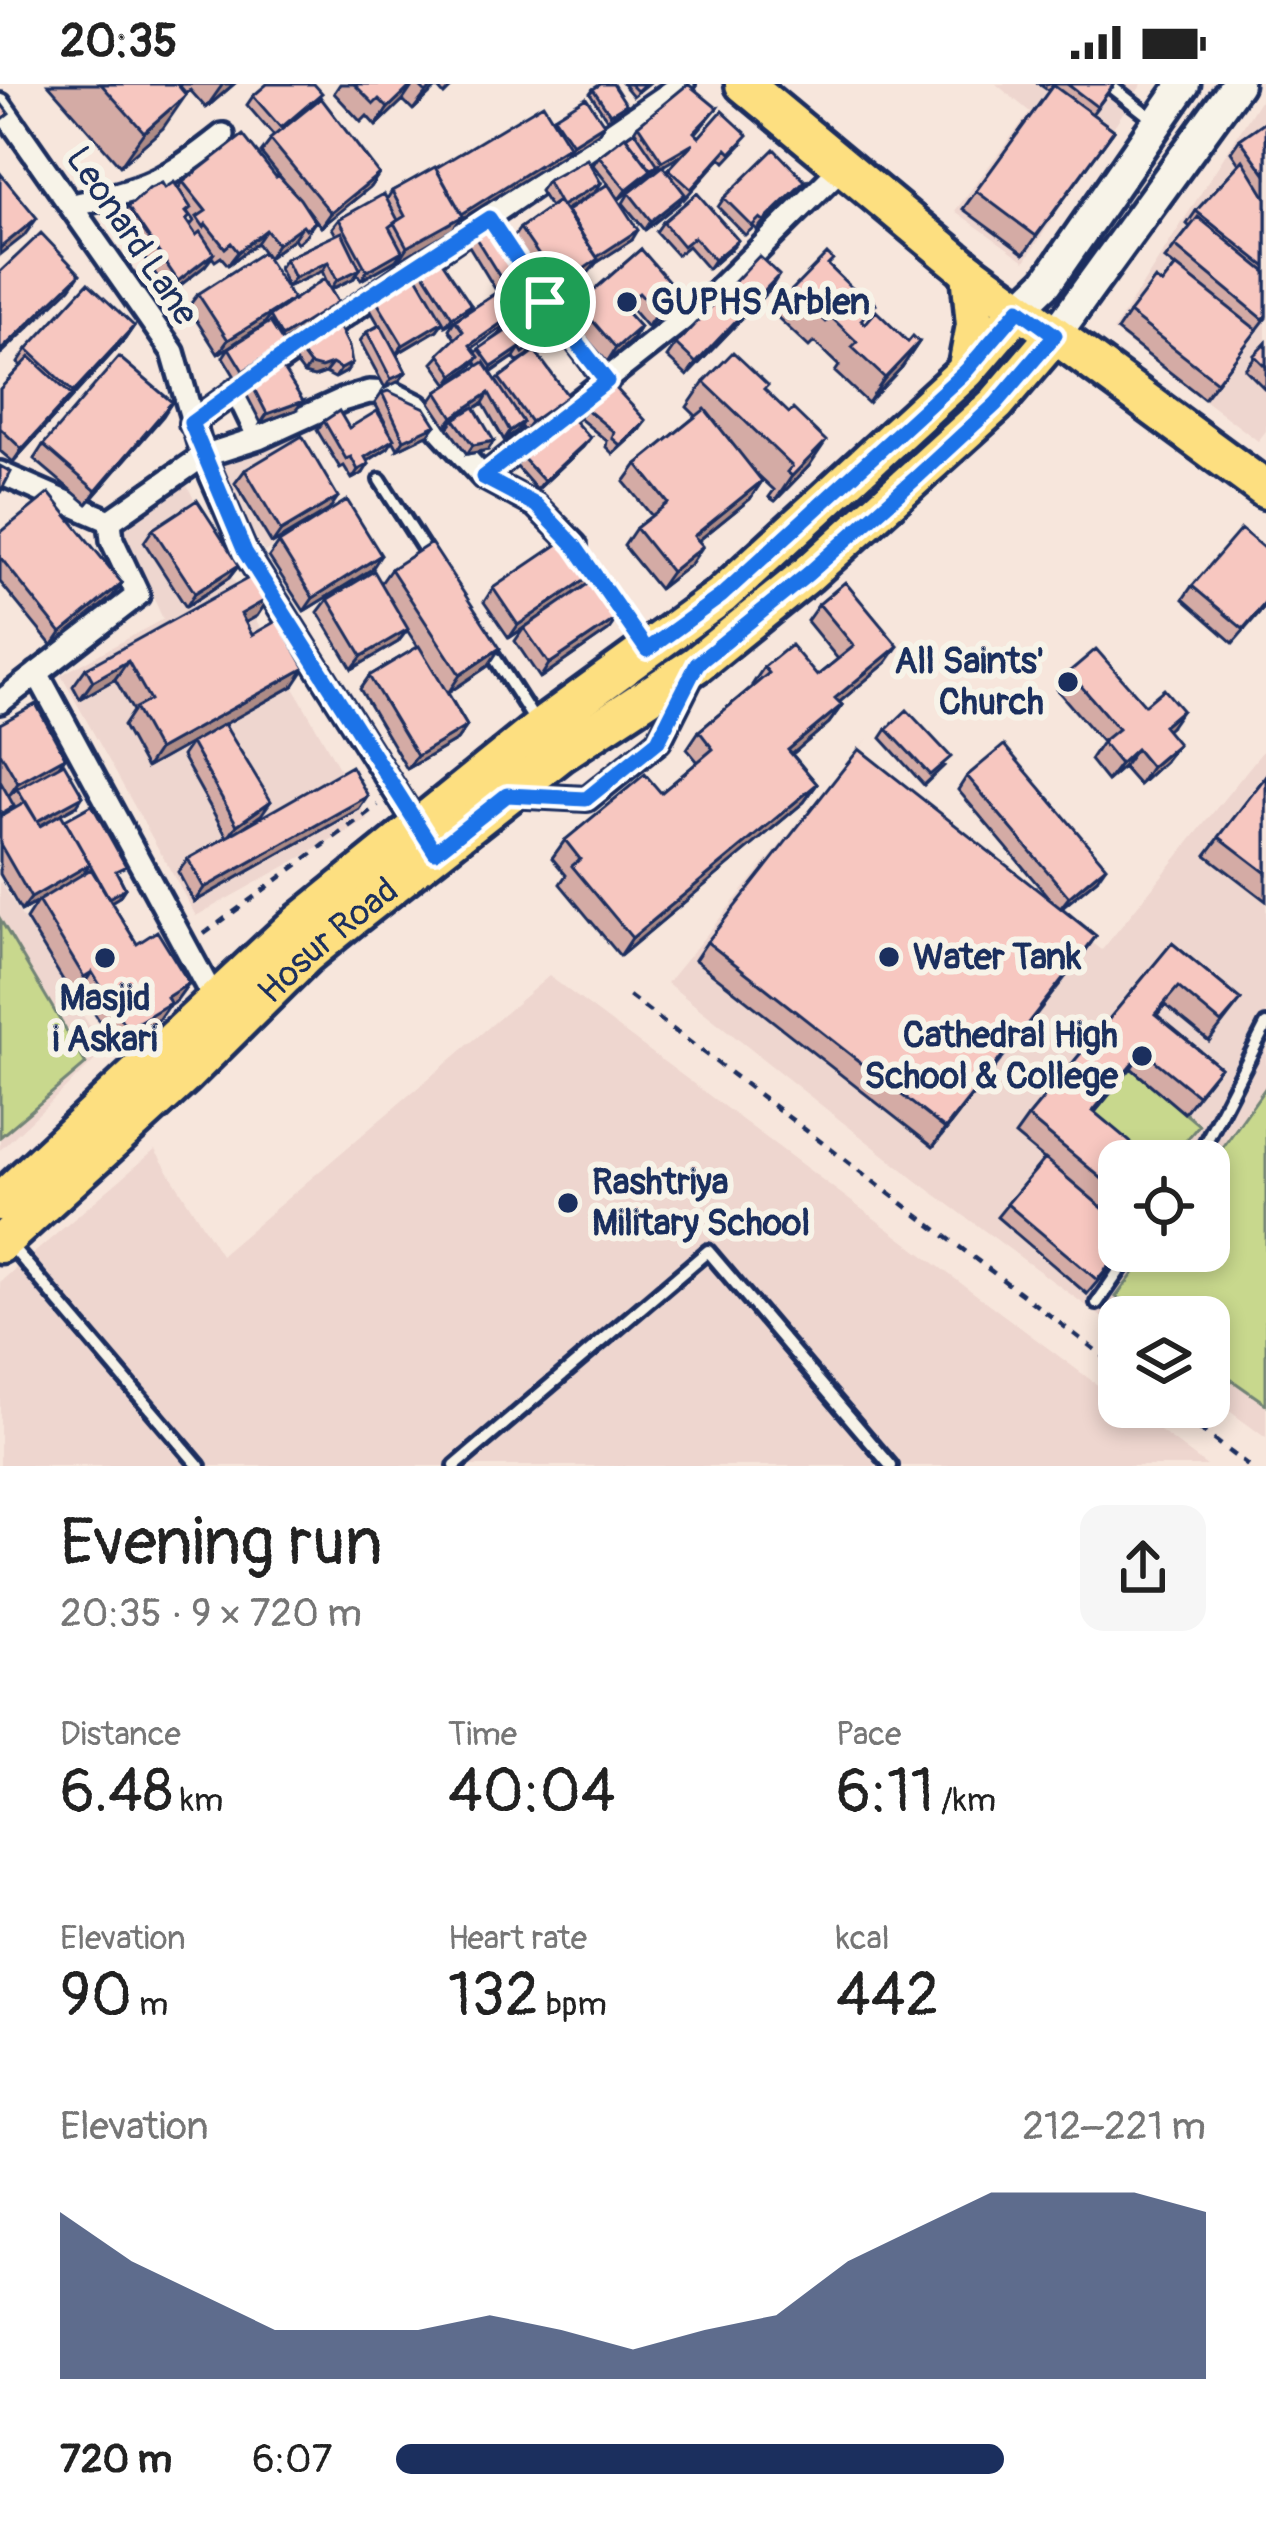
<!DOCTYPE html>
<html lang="en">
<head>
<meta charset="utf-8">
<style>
  body { margin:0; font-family:Pangolin,sans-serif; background:#f6f6f6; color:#222; height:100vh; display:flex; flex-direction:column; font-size:45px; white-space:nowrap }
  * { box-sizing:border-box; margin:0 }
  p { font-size:39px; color:#767676 }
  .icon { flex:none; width:66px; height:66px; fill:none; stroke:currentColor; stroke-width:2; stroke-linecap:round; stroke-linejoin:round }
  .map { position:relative; height:1382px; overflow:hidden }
  .side { display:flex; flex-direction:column; background:#fff; flex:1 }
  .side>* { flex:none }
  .fabs { position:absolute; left:1098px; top:1056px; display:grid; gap:24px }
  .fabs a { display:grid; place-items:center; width:132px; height:132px; border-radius:24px; background:#fff; box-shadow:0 6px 18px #0003; font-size:60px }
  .pin { position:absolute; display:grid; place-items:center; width:102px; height:102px; color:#fff; margin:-51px; border:6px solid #fff; border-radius:50%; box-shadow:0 3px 12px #0007 }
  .round { display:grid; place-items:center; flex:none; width:126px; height:126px; border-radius:24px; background:#f6f6f6 }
  .head { display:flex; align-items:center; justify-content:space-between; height:204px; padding:0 60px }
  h1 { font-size:66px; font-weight:600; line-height:90px }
  .metrics { display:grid; grid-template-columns:repeat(3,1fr); gap:18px; height:204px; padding:12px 60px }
  .metrics div { display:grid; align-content:center }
  .metrics b { font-size:60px; font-weight:600 }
  .metrics small { font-size:33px; font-weight:400 }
  .metrics p { font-size:33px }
  .chart { height:336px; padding:24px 60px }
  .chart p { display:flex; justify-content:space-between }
  .chart svg { width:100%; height:216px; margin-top:12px; fill:#1b2f5e; opacity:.7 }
  ul { padding:0 60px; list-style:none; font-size:39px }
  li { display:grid; grid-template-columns:192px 144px 1fr; align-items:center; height:90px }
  li i { height:30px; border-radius:15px; background:#1b2f5e }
  .status { display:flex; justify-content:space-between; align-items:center; height:84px; padding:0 60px; background:#fff; direction:ltr }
  .status svg { height:33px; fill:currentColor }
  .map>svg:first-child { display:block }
</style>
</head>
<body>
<div class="status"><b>20:35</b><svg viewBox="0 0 49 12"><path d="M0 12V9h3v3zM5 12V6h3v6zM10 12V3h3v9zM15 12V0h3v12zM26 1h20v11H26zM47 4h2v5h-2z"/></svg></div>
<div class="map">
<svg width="1266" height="1382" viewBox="0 0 1266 1382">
  <rect width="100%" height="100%" fill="#f7e6dc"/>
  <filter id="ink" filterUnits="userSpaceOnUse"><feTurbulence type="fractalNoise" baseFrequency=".00833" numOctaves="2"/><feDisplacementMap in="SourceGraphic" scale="24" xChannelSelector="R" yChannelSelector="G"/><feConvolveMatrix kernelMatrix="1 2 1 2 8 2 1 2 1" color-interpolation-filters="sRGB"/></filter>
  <g filter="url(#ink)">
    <path fill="#eed6cf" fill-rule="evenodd" d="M996 0H1142L1025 177 955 127 1030 28Z
      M1266 7V347L1258 357 1113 247Z
      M290 347 339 424 264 468 214 381Z
      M186 399 233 495 368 736 196 832 61 591 163 535 118 436Z
      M867 655 854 673 1102 866 1266 663V1354L1209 1312V1233H1119V1246L917 1097 667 899ZM1119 1077H1209V1167H1119Z
      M0 797 105 967 0 1066Z
      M549 892 1119 1317V1323H1128L1207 1382H0V1198L155 1066 221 1171Z"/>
    <path fill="#c8d88d" stroke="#728476" stroke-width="3" d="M0 835 86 980 0 1053Z
      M1131 984 1199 1041 1169 1077H1120L1081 1045Z
      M1266 1003V1320L1209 1280V1233H1144L1116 1213 1150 1167H1209V1083Z"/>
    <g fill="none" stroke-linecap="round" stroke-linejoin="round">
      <g stroke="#1b2f5e" stroke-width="20">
        <path id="lane" d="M1108 0 1153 35
          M380 396 430 474
          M489 565 537 640
          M1196 1077 1266 941
          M8 1158 199 1382
          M1097 1219 1133 1167
          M455 1382 708 1167 891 1382"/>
      </g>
      <g stroke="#1b2f5e" stroke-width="30">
        <path id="street" d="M0 21 173 268 203 372 245 468 421 748
          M73 121C146 106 165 97 223 51
          M526 190 607 297
          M236 306 259 354
          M191 339C353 223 519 113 683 0
          M0 389 110 437
          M483 393 712 212 843 82
          M110 437 203 372 259 354 342 316 369 308 392 309 418 322 483 393 535 421 575 461
          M37 589 214 915
          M0 618 138 511 112 456 110 437
          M508 711 587 715 659 657 692 591"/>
      </g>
      <g stroke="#1b2f5e" stroke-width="39">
        <path id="secondary" d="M1019 225 1047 198 1184 0
          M1055 251 1237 0"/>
      </g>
      <g stroke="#1b2f5e" stroke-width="45">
        <g id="primary">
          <path d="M744 0 970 188 1266 406"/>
          <path d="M967 283 975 241 970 188"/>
          <path d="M0 1118 294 843 540 644 721 512 966 287 1019 225"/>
          <path id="s1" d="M0 1160 182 994 306 871 350 835 560 670 697 580 808 490 996 320 1055 251"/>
        </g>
      </g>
      <path stroke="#1b2f5e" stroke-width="4.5" stroke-dasharray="9 9" stroke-linecap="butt" d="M596 490 631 539
        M204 850 378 721
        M629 912 1119 1284
        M1170 1323 1248 1382"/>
      <use href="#lane" stroke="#f7f3e8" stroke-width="10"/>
      <use href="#street" stroke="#f7f3e8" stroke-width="21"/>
      <use href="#secondary" stroke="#f7f3e8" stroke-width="30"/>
      <use href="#primary" stroke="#fddf80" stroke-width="36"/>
    </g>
    <path fill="#d4aba5" stroke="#1b2f5e" stroke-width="3" fill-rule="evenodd" d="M48 0H177L163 44 120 82Z
      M178 0H234L206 24 190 6 186 9Z
      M340 0H455L444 11 437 3 413 26 403 16 376 42 367 32 361 38 334 9Z
      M623 0H648L633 12Z
      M1039 0H1115L1092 30 1114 46 1024 170 963 125 1049 7Z
      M593 5 626 20 623 25 607 35 590 9Z
      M253 12 314 19 379 90 370 103 321 143 306 123 315 138 305 152 297 159 294 154 268 174 257 159 228 181 221 173 215 177 212 173 205 182 169 210 119 136 128 123 165 104 178 105 183 98 276 93 282 95 261 69 274 52 247 21ZM188 129 194 137 190 142 187 137Z
      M717 24 696 49 699 53 742 60 725 78 721 74 684 115 683 113 679 119 645 146 623 119 629 109 667 87 682 70 655 85 619 115 610 103 632 156 596 179 589 188 550 215 510 158 520 144 550 123 540 107 547 97 601 99 595 108 564 126 566 128 608 100 593 81 599 72 634 47 638 41Z
      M554 33 604 40 598 49 460 136 453 145 361 196 357 189 354 194 330 206 338 218 332 227 283 258 285 261 278 270 237 296 223 273 229 264 264 240 218 270 188 223 198 210 290 218 330 205 322 187 287 203 279 184 285 175 336 151 332 144 339 135 387 115 392 107 436 84Z
      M1266 37V234L1204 315 1117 247 1129 229 1162 200 1175 183 1165 175 1190 143 1187 140 1196 127 1239 80 1231 68 1240 55Z
      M805 97 798 106 757 146 754 143 745 151 718 123 724 114Z
      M663 138 731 165 708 185 688 162 677 171 656 148Z
      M472 148 544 209 538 218 472 264 476 269 479 265 499 250 506 241 534 261 528 271 517 278 514 273 491 289 496 297 499 294 561 321 524 347 520 342 517 347 504 356 483 319 475 324 488 366 467 370 448 344 452 339 446 342 430 318 437 308 478 282 475 277 448 300 433 279 455 255 449 245 455 236 445 242 443 238 437 246 397 270 406 288 399 297 385 304 360 257 367 248 379 241 368 222 374 213 416 191 421 184 471 221 465 229 497 208 466 157Z
      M641 165 670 223 647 243 629 222 625 226 640 243 631 257 607 278 568 233 578 220Z
      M829 182 860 212 850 226 863 238 908 258H919L902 283 868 319 835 288 839 282 814 258 809 263 775 231 792 206Z
      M770 205 687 292 667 273 676 260Z
      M134 242 125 255 13 378 0 367V305L21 282 18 279 27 265Z
      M1266 259V306L1245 285Z
      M298 265 352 279 346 288 335 294 325 289 314 293 304 290 292 274Z
      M704 298 765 306 809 382 775 417 769 413 774 406 756 389 762 397 750 415 698 457 691 480 659 505 624 462 636 444 652 432 624 398 637 380 696 332 687 323Z
      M252 301 296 326 261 339 246 310Z
      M382 309 429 350 398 365 393 356 388 364 368 377 363 389 352 395 344 382 340 384 317 346 324 337 349 344H388L375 319Z
      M172 318 87 420 34 375 43 361Z
      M586 325 639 346 613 370 606 363 607 357 579 334Z
      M590 354 583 363 537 406 516 382 522 373Z
      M245 386 329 426 272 460 235 399Z
      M153 445 239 481 229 494 186 523 144 458Z
      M0 449 122 499 112 513 52 562 0 498Z
      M279 459 372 485 304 527 269 473Z
      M1266 466V521L1233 559 1183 515 1192 502Z
      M391 485 488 582 448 609 467 642 457 656 407 685 360 605 369 592 418 563 407 546 398 558 352 585 318 528 328 515 381 499Z
      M591 498 608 547 540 594 515 557 524 544 509 554 484 518 493 504Z
      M269 514 257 532 245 539 252 551 293 602 225 640 261 731 244 743 359 725 194 818 178 788 188 775 227 753 182 672 191 659 209 648 146 684 123 642 133 627 115 595 80 615 73 602 86 584Z
      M819 520 886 579 839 618 842 621 829 639 792 670 817 700 804 718 620 872 560 800 566 791 552 774 565 756 661 709 698 678 687 665 699 647 753 602 752 601 764 583 817 592 838 575 807 537Z
      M1069 588 1170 643 1166 646 1165 677 1139 701 1123 683 1107 697 1090 676 1102 658 1057 606Z
      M0 640 65 673 59 682 77 721 39 741 64 736 119 792 125 804 119 813 111 818 137 860 176 917 167 923 158 936 115 962 80 906 72 911 26 835 37 818 21 827 0 790Z
      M887 645 944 682 924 701 881 654Z
      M967 692 1097 795 1062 824 1096 852 933 1063 695 876 707 858 1050 815 958 706Z
      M1266 692V817L1206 771Z
      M1172 859 1241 916 1209 957 1165 921 1157 931 1220 983 1184 1029 1131 984 1095 1028 1119 1077V1167H1123L1087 1210 997 1133 1044 1075 1015 1051 1028 1033Z"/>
    <path fill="#ad8b86" stroke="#1b2f5e" stroke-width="3" d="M223 0H234L206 24Z
      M414 0 403 16 376 42 388 24Z
      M435 0H440L413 26 426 9Z
      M186 11 163 44 120 82 144 48Z
      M604 40 598 49 566 69 572 60Z
      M693 59 687 68 656 86 662 77Z
      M569 62 563 71 460 136 453 145 398 177 407 163Z
      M658 81 645 95 619 115 626 106Z
      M379 90 370 103 321 143 331 129Z
      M805 97 798 106 757 146 764 137Z
      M601 99 595 108 555 132 561 122Z
      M685 110 679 119 645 146 651 137Z
      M37 134 24 152 0 171V164Z
      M303 141 294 154 268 174 277 160Z
      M266 146 257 159 228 181 238 168Z
      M638 146 632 156 596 179 589 188 550 215 560 202 596 173Z
      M738 156 731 165 708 185 714 176Z
      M402 167 396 176 361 196 367 187Z
      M214 169 205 182 169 210 178 197Z
      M328 178 322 187 287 203 294 194Z
      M360 185 354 194 330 206 337 196Z
      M80 190 70 204 0 271V267Z
      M779 191 770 205 687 292 696 279Z
      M544 209 538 218 464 270 470 261Z
      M679 209 670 223 647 243 657 229Z
      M293 215 283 228 270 232 264 240 218 270 228 256Z
      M338 218 332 227 276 262 282 253Z
      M471 221 464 230 445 242 452 233Z
      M443 237 437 246 396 270 403 261Z
      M134 242 125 255 13 378 22 365Z
      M640 243 631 257 607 278 616 264Z
      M919 258 902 283 868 319 885 294Z
      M285 261 278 270 237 296 243 287Z
      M520 264 514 273 485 292 492 283Z
      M479 273 472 282 448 300 454 291Z
      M352 279 346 288 335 294 341 285Z
      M332 280 325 289 314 293 304 290 310 281Z
      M406 288 399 297 385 304 391 295Z
      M489 309 483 319 455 337 454 335 446 342 453 333Z
      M568 312 561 321 524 347 531 338Z
      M303 317 296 326 261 339 267 330Z
      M172 318 163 332 87 420 96 407Z
      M646 337 639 346 613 370 620 361Z
      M523 338 517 347 504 356 510 347Z
      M436 341 429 350 398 365 404 356Z
      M590 354 583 363 537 406 544 397Z
      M394 355 388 364 359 382 365 373Z
      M494 357 488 366 467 370 473 361Z
      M826 357 809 382 775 417 792 392Z
      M369 380 363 389 352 395 358 386Z
      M762 397 750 415 682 470 694 452Z
      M338 413 329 426 272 460 281 447Z
      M703 462 691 480 659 505 671 488Z
      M381 471 372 485 304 527 313 514Z
      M239 481 229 494 186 523 195 509Z
      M599 486 590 499 509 554 518 541Z
      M122 499 112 513 52 562 61 549Z
      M269 514 257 532 228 548 241 530Z
      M617 534 608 547 540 594 549 580Z
      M408 545 398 558 352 585 362 572Z
      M898 562 886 579 823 632 835 614Z
      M500 564 488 582 448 609 460 591Z
      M128 577 115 595 80 615 93 597Z
      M305 584 293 602 146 684 158 666Z
      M842 621 829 639 776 684 788 666Z
      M1182 626 1170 643 1151 660 1163 642Z
      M467 642 457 656 407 685 417 672Z
      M1178 660 1165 677 1139 701 1151 683Z
      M1136 665 1123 683 1107 697 1120 680Z
      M65 673 56 686 17 705 8 713 18 699Z
      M817 700 804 718 620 872 632 854Z
      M83 712 77 721 30 747 36 738Z
      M368 712 359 725 194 818 204 804Z
      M271 717 261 731 228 754 237 741Z
      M90 780 80 794 21 827 31 814Z
      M1106 782 1097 795 1059 826 1069 813Z
      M125 804 119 813 102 823 108 814Z
      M1096 852 1084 869 933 1063 945 1045Z
      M92 888 80 906 72 911 84 893Z
      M189 899 176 917 167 923 158 936 115 962 127 945 167 913Z
      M1143 967 1131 984 1081 1045 1093 1027Z"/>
    <path fill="#f7c7c0" stroke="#1b2f5e" stroke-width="3" d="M101 0H177L186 11 144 48Z
      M267 0H314L322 9 281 44 253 12Z
      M354 0H413L388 24 379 15 374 20Z
      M417 0H435L426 9Z
      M601 0H613L626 20 610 30 593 5Z
      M630 0H645L637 7Z
      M688 0 717 24 694 48 699 53 722 27 748 51 731 69 727 65 691 105 669 85 693 59 662 77 638 41Z
      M1067 0H1114L1097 23Z
      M1053 1 1114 46 1036 152 976 107Z
      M586 13 604 40 572 60 554 33Z
      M321 14 379 90 331 129 270 55Z
      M0 18 9 30 0 37Z
      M543 20 569 62 462 130 436 84Z
      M1266 37V91L1240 55Z
      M635 47 658 81 651 85 626 53Z
      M243 51 276 93 278 91 300 115 315 138 306 145 303 141 277 160 266 146 238 168 231 159 225 164 206 140 204 143 197 133 206 127 183 98Z
      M625 52 651 86 626 106 599 72Z
      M774 65 805 97 764 137 760 134 752 142 724 114Z
      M587 75 601 99 561 122 547 97Z
      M1243 76 1266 114V183L1196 127Z
      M663 82 685 110 651 137 629 109Z
      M435 83 463 132 407 163 394 139 405 132 392 107Z
      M0 89 37 134 0 164Z
      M174 98 191 124 186 128 190 133 186 136 196 151 200 148 214 169 178 197 128 123 150 104 162 99 165 104Z
      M608 100 638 146 597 173 567 127Z
      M697 109 738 156 714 176 694 153 683 162 663 138Z
      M384 110 398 136 389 143 402 167 367 187 339 135Z
      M558 117 598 175 560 202 520 144Z
      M1198 133 1266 188V232L1263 235 1175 162Z
      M493 134 544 209 470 261 479 273 454 291 439 270 463 247 455 236 504 204 513 214 472 148Z
      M342 148 360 185 337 196 328 178 294 194 285 175Z
      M41 149 80 190 0 267V188Z
      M641 165 679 209 657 229 639 209 622 223 640 243 616 264 578 220Z
      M263 168 293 215 228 256 198 210Z
      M827 170 833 176 828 181 860 212 849 225 852 228 868 212 876 220 861 236 865 240 876 227 908 258 913 252 919 258 885 294 852 263 857 258 831 233 826 238 792 206Z
      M759 172 779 191 696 279 676 260Z
      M439 173 471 221 452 233 421 184Z
      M1176 182 1257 246 1217 298 1129 229 1155 195 1162 200Z
      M415 189 443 237 403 261 374 213Z
      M324 195 338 218 282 253 270 232Z
      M88 199 134 242 73 308 27 265Z
      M518 233 534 261 523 269 520 264 492 283 479 265 509 245 506 241Z
      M270 238 285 261 243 287 229 264Z
      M338 240 349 262 352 279 341 285 332 280 321 284 310 281 298 265Z
      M381 241 406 288 391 295 367 248Z
      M1266 259V283L1254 271Z
      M535 267 568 312 531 338 499 294Z
      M733 268 768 301 764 305 789 329 793 325 826 357 792 392 787 388 792 382 704 298Z
      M30 273 71 311 22 365 0 344V305Z
      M119 273 172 318 96 407 43 361Z
      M484 278 523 338 510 347 489 309 453 333 437 308Z
      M279 279 303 317 267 330 252 301Z
      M612 300 646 337 620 361 612 354 614 348 586 325Z
      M388 307 425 324 436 341 404 356 382 309Z
      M474 323 494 357 473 361 454 335Z
      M705 325 762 397 694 452 703 462 671 488 636 444 668 419 637 380Z
      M339 327 349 344 377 327 394 355 365 373 369 380 358 386 351 373 346 375 324 337Z
      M568 330 590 354 544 397 522 373Z
      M302 352 338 413 281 447 245 386Z
      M0 382 11 388 0 409Z
      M49 409 122 499 61 549 0 473V449Z
      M197 416 239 481 195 509 153 445Z
      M347 416 381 471 313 514 279 459Z
      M1241 445 1266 466V518L1243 545 1192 502Z
      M574 449 599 486 518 541 493 504Z
      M431 459 500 564 460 591 391 485Z
      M374 487 408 545 362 572 328 515Z
      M256 490 269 514 241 530 252 551 278 536 305 584 158 666 135 624 150 616 128 577 93 597 86 584Z
      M592 497 617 534 549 580 524 544Z
      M845 498 898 562 835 614 842 621 788 666 817 700 632 854 572 782 580 775 565 756 645 690 661 709 713 665 699 647 769 589 764 583 791 561 817 592 854 562 819 520Z
      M419 562 467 642 417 672 369 592Z
      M1096 565 1145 621 1164 605 1182 626 1163 642 1178 660 1151 683 1136 665 1120 680 1102 658 1118 645 1069 588Z
      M36 620 65 673 18 699 0 668V640Z
      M907 626 951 673 930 691 887 645Z
      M224 640 271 717 237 741 191 659Z
      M1004 661 1106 782 1069 813 967 692Z
      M859 665 1096 852 945 1045 707 858Z
      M64 679 83 712 37 737 17 705Z
      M351 682 368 712 204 804 188 775Z
      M1266 692V789L1219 753Z
      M0 697 14 722 0 730Z
      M26 718 40 742 61 730 90 780 31 814 0 760V733Z
      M92 721 126 782 116 787 125 804 109 814 65 736Z
      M91 785 137 860 157 847 189 899 167 913 170 919 127 945 92 888 84 893 38 817Z
      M1172 859 1241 916 1221 939 1178 903 1155 930 1220 983 1197 1011 1143 967 1093 1027 1153 1077H1119V1109L1028 1033Z
      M1045 1075 1119 1138V1167H1121L1097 1196 1007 1120Z"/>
  </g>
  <g fill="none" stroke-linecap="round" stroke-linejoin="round" filter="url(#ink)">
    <g stroke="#fff" stroke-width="24">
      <path id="route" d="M489 134 545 218 607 297 483 393 536 421 574 461 647 566 721 512 966 287 1019 225 1055 251 996 320 917 393 808 490 697 580 658 657 586 715 507 711 435 768 245 468 191 339 328 239Z"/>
    </g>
    <use href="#route" stroke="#1a73e8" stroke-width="15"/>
  </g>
  <g fill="#1b2f5e" stroke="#f7f3e8" stroke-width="4.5">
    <circle cx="627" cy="218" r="12"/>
    <circle cx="1068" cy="598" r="12"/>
    <circle cx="889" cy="873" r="12"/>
    <circle cx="105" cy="874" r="12"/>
    <circle cx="1142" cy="972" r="12"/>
    <circle cx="568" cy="1119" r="12"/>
  </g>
  <g text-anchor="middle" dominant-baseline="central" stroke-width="12" stroke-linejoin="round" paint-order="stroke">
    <g font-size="36" fill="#1b2f5e" stroke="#f7f3e8">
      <text transform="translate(132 152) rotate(56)">Leonard Lane</text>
      <text stroke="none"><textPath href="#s1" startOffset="447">Hosur Road</textPath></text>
    </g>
    <g font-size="36" font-weight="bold" fill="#1b2f5e" stroke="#f7f3e8" text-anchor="start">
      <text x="651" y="218">GUPHS Arblen</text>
      <text x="1044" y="577" text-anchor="end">All Saints'<tspan x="1044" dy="41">Church</tspan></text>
      <text x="913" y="873">Water Tank</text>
      <text x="105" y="914" text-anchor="middle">Masjid<tspan x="105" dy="41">i Askari</tspan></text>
      <text x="1118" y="951" text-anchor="end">Cathedral High<tspan x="1118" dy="41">School &amp; College</tspan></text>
      <text x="592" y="1098">Rashtriya<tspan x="592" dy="41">Military School</tspan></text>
    </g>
  </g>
</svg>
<div class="fabs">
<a><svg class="icon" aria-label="locate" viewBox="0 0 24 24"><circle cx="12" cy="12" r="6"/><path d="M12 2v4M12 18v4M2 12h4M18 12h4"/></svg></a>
<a><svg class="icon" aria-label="layers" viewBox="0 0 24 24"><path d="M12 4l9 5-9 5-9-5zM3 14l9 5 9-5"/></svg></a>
</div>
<div class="pin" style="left:545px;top:218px;background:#1e9e55"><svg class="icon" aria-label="arrive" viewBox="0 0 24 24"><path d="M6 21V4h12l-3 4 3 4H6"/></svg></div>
</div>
<section class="side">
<div class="head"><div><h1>Evening run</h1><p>20:35 · 9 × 720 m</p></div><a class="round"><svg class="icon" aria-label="share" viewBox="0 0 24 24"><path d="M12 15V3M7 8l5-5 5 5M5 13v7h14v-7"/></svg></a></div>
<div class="metrics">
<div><p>Distance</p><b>6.48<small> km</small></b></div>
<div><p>Time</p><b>40:04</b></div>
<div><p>Pace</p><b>6:11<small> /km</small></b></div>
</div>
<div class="metrics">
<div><p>Elevation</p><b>90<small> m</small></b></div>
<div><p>Heart rate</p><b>132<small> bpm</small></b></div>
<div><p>kcal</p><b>442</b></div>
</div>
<div class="chart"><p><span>Elevation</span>212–221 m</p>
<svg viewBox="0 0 160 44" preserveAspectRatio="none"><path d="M0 44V10L10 20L20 27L30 34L40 34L50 34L60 31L70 34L80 38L90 34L100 31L110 20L120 13L130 6L140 6L150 6L160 10V44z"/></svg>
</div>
<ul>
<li><b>720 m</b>6:07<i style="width:75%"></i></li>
</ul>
</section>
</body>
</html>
